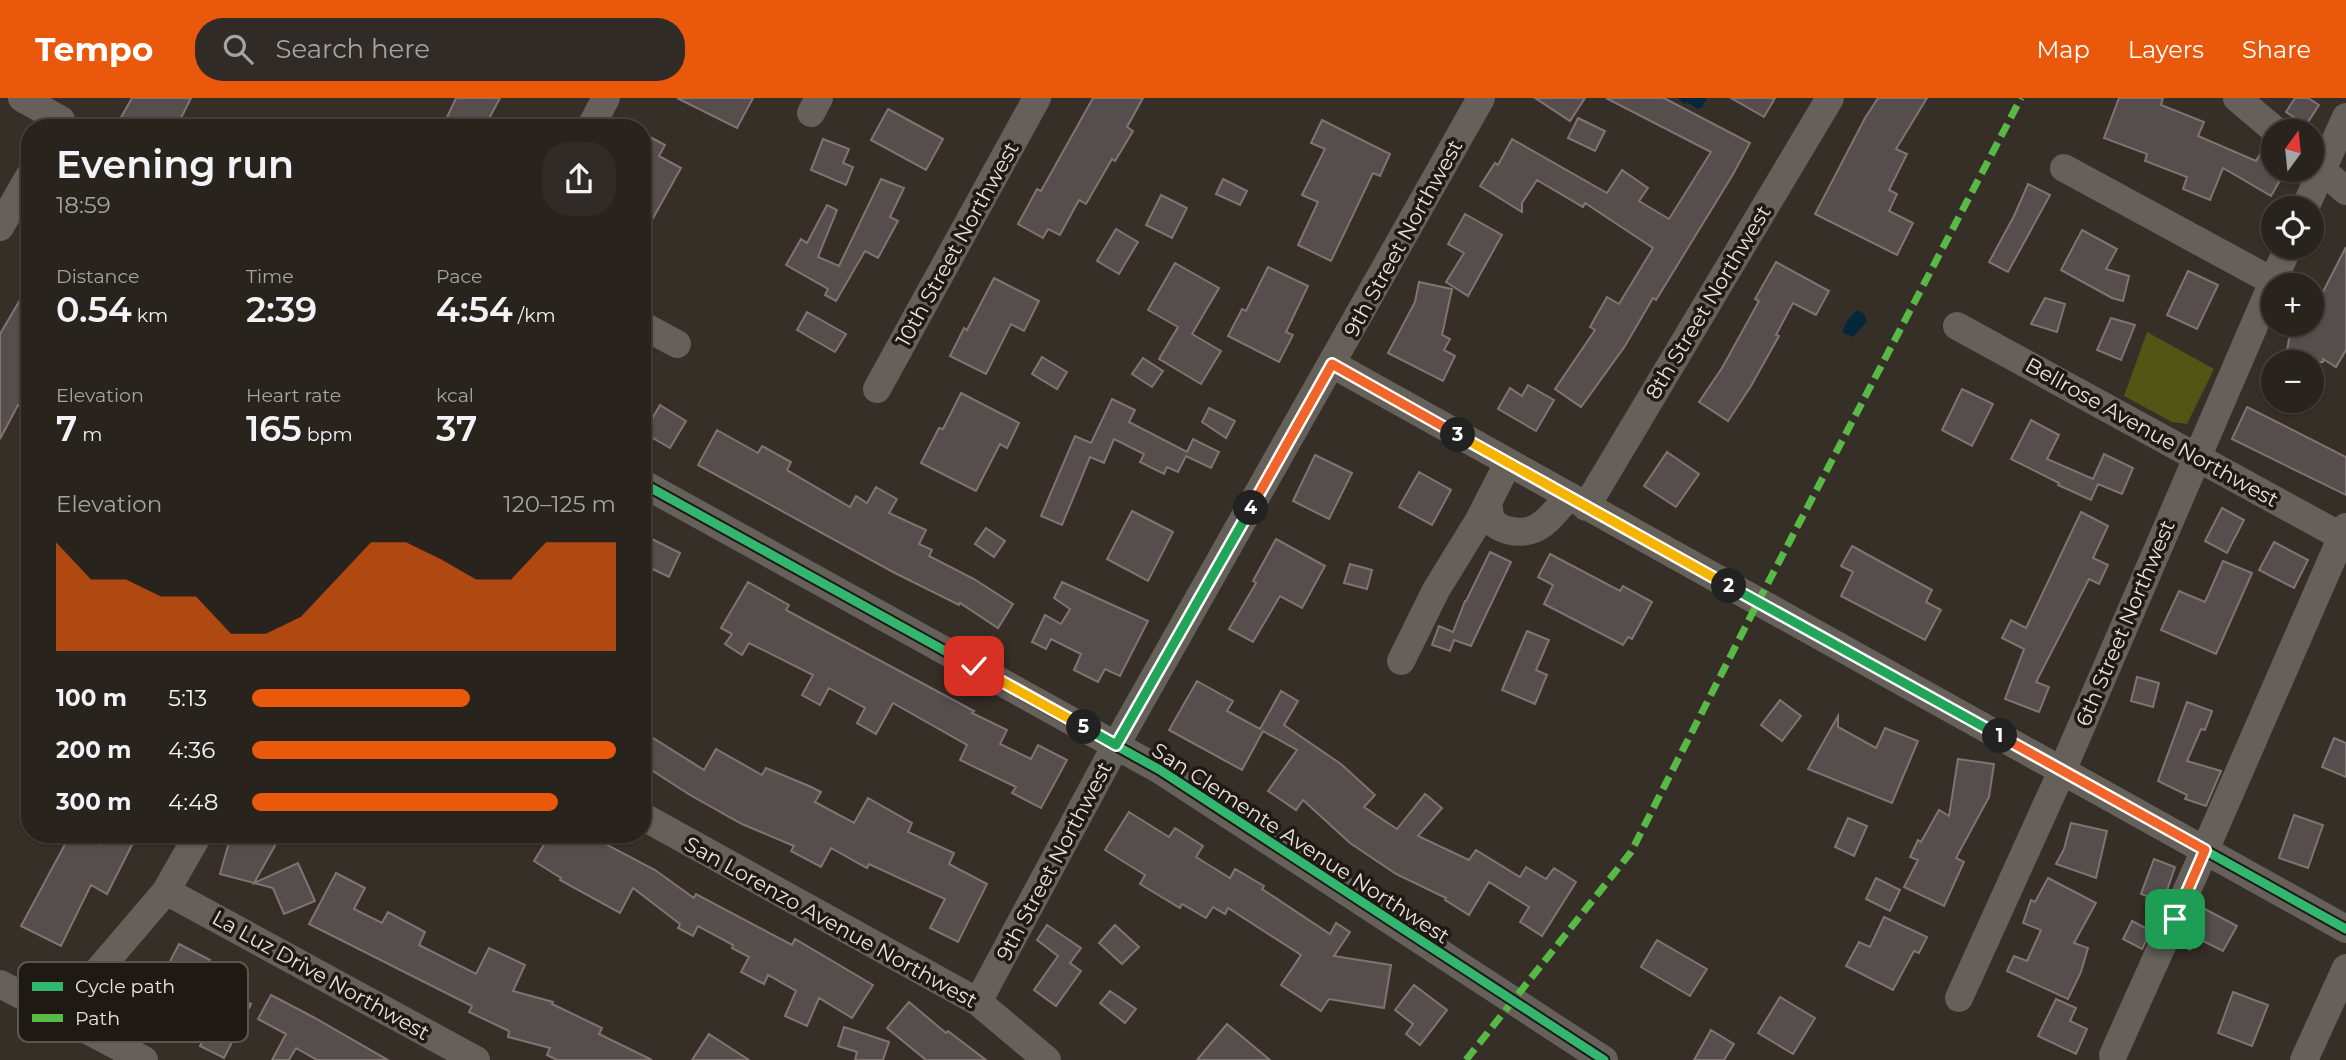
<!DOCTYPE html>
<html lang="en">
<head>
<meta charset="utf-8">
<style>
  body { margin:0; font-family:Montserrat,sans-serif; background:#302b26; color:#f1f3f6; height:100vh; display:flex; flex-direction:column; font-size:26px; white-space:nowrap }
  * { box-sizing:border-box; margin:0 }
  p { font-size:23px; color:#a5a4a4 }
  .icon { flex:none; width:38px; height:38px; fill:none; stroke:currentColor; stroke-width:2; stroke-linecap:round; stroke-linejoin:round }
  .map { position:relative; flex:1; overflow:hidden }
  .drawer { position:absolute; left:21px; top:21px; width:630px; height:724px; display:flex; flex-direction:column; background:#28231d; border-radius:28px; box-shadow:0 2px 5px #0004,0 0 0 2px #44403b }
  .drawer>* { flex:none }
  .needle { width:46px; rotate:15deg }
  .buttons { position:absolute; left:2261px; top:21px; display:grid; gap:14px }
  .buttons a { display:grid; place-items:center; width:63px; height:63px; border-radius:50%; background:#28231d; box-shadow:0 2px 5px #0004,0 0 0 2px #44403b; font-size:35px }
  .pin { position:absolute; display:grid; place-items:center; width:60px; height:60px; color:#fff; margin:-30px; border-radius:14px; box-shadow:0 4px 10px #0006 }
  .km { position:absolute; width:35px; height:35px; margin:-18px; border-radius:50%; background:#222; color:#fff; font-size:19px; line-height:35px; text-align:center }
  .round { display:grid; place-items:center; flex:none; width:74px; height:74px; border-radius:28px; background:#302b26 }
  .head { display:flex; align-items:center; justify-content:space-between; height:119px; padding:0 35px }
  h1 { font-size:38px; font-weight:600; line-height:52px }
  .figures { display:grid; grid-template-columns:repeat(3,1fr); gap:10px; height:119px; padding:7px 35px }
  .figures div { display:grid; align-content:center }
  .figures b { font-size:35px; font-weight:600 }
  .figures small { font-size:19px; font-weight:400 }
  .figures p { font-size:19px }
  .chart { height:196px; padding:14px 35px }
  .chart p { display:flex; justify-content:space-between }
  .chart svg { width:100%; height:126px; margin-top:7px; fill:#ea580c; opacity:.7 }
  ul { padding:0 35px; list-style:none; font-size:23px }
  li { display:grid; grid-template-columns:112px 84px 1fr; align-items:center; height:52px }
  li i { height:18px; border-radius:9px; background:#ea580c }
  header { display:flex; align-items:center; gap:42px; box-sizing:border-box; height:98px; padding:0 35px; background:#ea580c; color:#fff }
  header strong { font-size:33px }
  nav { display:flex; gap:38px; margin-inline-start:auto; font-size:24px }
  .search { width:490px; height:63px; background:#302b26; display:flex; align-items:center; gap:18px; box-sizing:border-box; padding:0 24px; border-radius:28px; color:#a5a4a4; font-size:26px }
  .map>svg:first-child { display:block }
</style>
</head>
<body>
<header>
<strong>Tempo</strong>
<div class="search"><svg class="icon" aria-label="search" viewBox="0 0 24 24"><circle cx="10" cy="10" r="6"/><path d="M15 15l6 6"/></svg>Search here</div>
<nav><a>Map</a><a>Layers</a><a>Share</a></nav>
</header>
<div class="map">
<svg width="2346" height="962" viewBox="0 0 2346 962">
  <rect width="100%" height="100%" fill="#362f27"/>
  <path fill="#535514" d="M2147 234 2214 271 2187 326 2172 324 2124 298Z"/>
  <path fill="#05273a" d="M1678 0H1705L1707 1 1702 9 1698 11 1687 4 1684 6Z
    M1858 212 1864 216 1867 223 1853 239 1843 235C1843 227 1851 216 1858 212Z"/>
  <path fill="#564e4c" stroke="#7e7573" stroke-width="2" d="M132 0H191L176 30H115Z
    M456 0H500L484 30H442Z
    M677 0H753L737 30Z
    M1093 0H1143L1127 29 1133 33 1115 63 1112 61 1086 106 1079 102 1060 137 1048 131 1043 140 1018 126 1037 91 1041 93Z
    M1535 0H1585L1570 23Z
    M1606 0H1664L1750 45 1732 78 1656 202 1653 200 1625 248 1581 309 1555 291 1595 232 1590 229 1607 199 1619 206 1653 150 1585 105 1583 109 1537 82 1522 105V114L1480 88 1495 65 1498 67 1512 41 1607 95 1622 72 1648 90 1639 103 1669 121 1711 54Z
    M1731 0H1775L1764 19Z
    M1878 0H1927L1896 51 1907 56 1889 92 1897 96 1889 113 1913 125 1897 157 1815 116 1865 20Z
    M2119 0H2163L2161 7 2204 24 2198 38 2256 63 2266 46 2273 49V72H2286L2271 98 2223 70 2210 102 2183 91 2187 79 2145 63 2147 56 2104 40Z
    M2295 0H2308L2319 7 2306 27 2286 14Z
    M888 11 943 41 926 72 871 42Z
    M1578 20 1605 33 1595 53 1568 40Z
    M1322 22 1390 56 1380 78 1373 75 1331 163 1298 147 1318 104 1302 97 1325 51 1311 45Z
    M648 38 665 47 659 58 681 70 642 140V49Z
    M823 41 849 51 843 65 853 69 846 87 811 72Z
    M881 81 904 90 890 119 898 123 878 160 865 153 836 203 825 197 828 191 786 167 801 141 807 145 827 107 837 112 818 159 839 168Z
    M1223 81 1247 93 1240 107 1216 96Z
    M2028 86 2050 97 2008 174 1989 164 2014 118Z
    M1161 97 1187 110 1172 140 1146 127Z
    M1465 116 1502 137 1468 198 1446 184 1464 155 1448 146Z
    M1116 131 1138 144 1119 176 1097 163Z
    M2082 132 2117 151 2106 171 2129 178 2123 203 2112 200 2061 172Z
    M2346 149V252L2336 269 2323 261V264H2285L2289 241 2298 226H2312V215Z
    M1776 164 1829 193 1816 217 1793 205 1776 237 1779 238 1751 288 1728 323 1699 304 1722 270 1759 203 1755 201Z
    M1175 165 1219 190 1192 236 1221 253 1201 286 1159 261 1178 229 1148 212Z
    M1268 169 1308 188 1286 234 1293 237 1279 264 1228 238 1242 211 1246 213Z
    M2188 173 2218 187 2197 231 2167 217Z
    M994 180 1039 203 1024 233 1011 226 986 276 950 258 964 230 967 232Z
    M1419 184 1452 191 1442 237 1450 241 1444 252 1455 258 1443 283 1388 255 1415 204Z
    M30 185V293L22 309 18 307 0 341V236Z
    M2045 200 2065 206 2057 234 2031 226Z
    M807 214 846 236 835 254 797 232Z
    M2111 220 2135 227 2121 262 2097 252Z
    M1042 259 1067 274 1057 291 1032 276Z
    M1143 260 1163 273 1152 289 1132 276Z
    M1528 287 1554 302 1536 333 1498 311 1510 290 1522 298Z
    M1962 291 1993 306 1972 348 1942 332Z
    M961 295 1019 325 1007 350 1000 346 976 393 921 365 939 330 943 331Z
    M1112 301 1135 312 1129 324 1187 354 1193 341 1219 354 1211 370 1186 358 1178 374 1167 369 1164 376 1140 364 1144 356 1114 341 1104 365 1090 359 1062 427 1041 418 1075 338 1091 345Z
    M660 307 686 323 670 350 644 335Z
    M2247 309 2346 359V397L2232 341Z
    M1209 310 1235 323 1226 340 1202 324Z
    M2031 322 2059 337 2047 361 2093 381 2104 356 2133 370 2122 396 2098 386 2091 402 2058 387 2059 385 2011 361Z
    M717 332 758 355 762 348 791 364 787 372 850 409 856 398 867 405 876 389 897 401 889 415 926 432 919 446 932 452 929 458 974 481 1013 506 998 530 960 505 959 507 893 474 698 367Z
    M1667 354 1699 376 1676 409 1644 388Z
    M1315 357 1352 375 1329 421 1293 403Z
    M1419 374 1451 392 1432 427 1399 409Z
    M2222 410 2244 422 2227 455 2205 443Z
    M1132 413 1173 434 1148 483 1107 461Z
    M2081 414 2108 428 2093 460 2108 467 2099 486 2089 481 2036 584 2049 589 2039 614 2005 601 2024 551 2002 540 2011 522 2026 530Z
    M986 430 1005 443 994 459 975 446Z
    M642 436 680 455 669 479 642 466Z
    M1276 441 1325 468 1302 510 1280 498 1253 544 1229 531 1256 485 1253 483Z
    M2274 444 2308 462 2294 490 2259 472Z
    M1852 448 1932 492 1926 504 1941 512 1925 542 1841 498 1853 474 1841 468Z
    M1490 454 1511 464 1471 548 1454 542 1450 553 1432 547 1439 528 1453 534 1465 503H1466Z
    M1550 456 1620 493 1623 488 1652 504 1632 541 1628 539 1623 547 1544 506 1553 487 1538 479Z
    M2223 463 2252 475 2216 556 2161 532 2179 493 2205 504Z
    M1350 466 1372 472 1367 491 1344 485Z
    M748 484 789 507 786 512 974 613 972 615 1007 632 1000 646 1031 661 1038 647 1067 662 1041 710 1012 695 1016 689 960 662 967 647 893 605 876 636 857 625 865 610 829 590 820 607 802 597 813 577 749 545 742 557 725 546 732 536 721 530Z
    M1062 484 1148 523 1120 578 1105 571 1098 584 1074 572 1081 556 1051 541 1046 551 1032 544 1045 517 1061 526 1070 511 1054 500Z
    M1527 533 1549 542 1536 572 1547 577 1535 606 1502 592Z
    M2137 579 2159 585 2153 609 2131 603Z
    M1197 583 1233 603 1227 613 1260 631 1281 593 1298 603 1284 627 1341 666 1375 697 1364 709 1397 731 1425 696 1442 710 1418 738 1469 762 1476 752 1520 779 1526 769 1546 781 1554 770 1576 784 1542 838 1520 824 1529 809 1489 784 1469 817 1445 802 1446 800 1396 776 1350 745 1303 702 1296 712 1268 693 1297 652 1263 633 1242 672 1169 632Z
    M1780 602 1801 618 1782 643 1761 627Z
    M2187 604 2212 613 2205 632 2201 631 2187 663 2221 673 2206 708 2185 701 2187 697 2158 683Z
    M1838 618V629L1876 650 1885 630 1918 643 1892 705 1808 671Z
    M642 633 704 672 716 651 762 677 766 670 809 688 821 694 815 704 854 725 868 700 912 725 908 734 954 755 949 766 987 786 958 844 930 830 945 801 869 766 867 770 831 750 821 769 791 753 794 748 742 726 690 697 642 666Z
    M2334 640 2346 645V679L2322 669Z
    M1958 661 1994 666 1989 699 1956 760 1964 764 1944 808 1904 789 1918 762 1910 759 1918 742 1921 744 1939 712 1949 718Z
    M1129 714 1169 739 1175 730 1203 748 1196 759 1230 780 1235 771 1264 788 1262 791 1330 836 1336 825 1350 834 1334 858 1391 867 1384 910 1329 901 1321 913 1281 887 1301 857 1228 810 1225 816 1213 809 1206 820 1182 806 1180 810 1140 786 1145 777 1105 752Z
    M2294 717 2323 727 2308 770 2279 760Z
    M1848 720 1867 728 1854 758 1835 749Z
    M2071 725 2107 733 2096 780 2056 766 2064 751Z
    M70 737H81L101 747 106 737H137L107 796 91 787 61 848 21 828Z
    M231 737H281L254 785 298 765 315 803 284 816 273 790 220 776Z
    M550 737H587L601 746 602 744 655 772 694 800 696 796 792 847 795 841 873 887 852 920 819 900 807 928 785 918 796 893 768 877 764 886 741 874 749 859 732 850 733 847 698 828 693 838 678 830 680 826 633 790 620 815 560 782 561 780 534 763Z
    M2154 761 2175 769 2163 804 2141 796Z
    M336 775 365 790 354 811 382 825 388 814 425 834 419 847 476 876 489 850 525 867 513 893 553 904 552 906 602 930 599 936 652 962H557L547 957 550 950 508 939 509 933 469 914 472 908 309 826Z
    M1876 780 1900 792 1890 813 1866 801Z
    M2048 780 2096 805 2074 845 2088 850 2081 874 2068 901 2007 873 2014 858 2027 863 2041 832 2023 825 2031 802 2035 804Z
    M2203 810 2237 828 2223 853 2197 840 2190 852 2181 847 2192 822 2195 824Z
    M1884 819 1927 839 1919 855 1914 853 1893 892 1846 868 1859 844 1870 849Z
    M2132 823 2151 833 2142 851 2123 841Z
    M1047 827 1081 850 1070 865 1081 873 1056 908 1034 892 1058 858 1037 842Z
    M1115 827 1139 849 1122 866 1099 845Z
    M1657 842 1707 871 1690 898 1641 869Z
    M179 846 210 862 201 880 251 906 224 960 200 948 208 931 141 894 154 867 165 873Z
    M1414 887 1447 912 1420 947 1406 936 1413 926 1395 912Z
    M1110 893 1136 911 1125 925 1100 905Z
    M2233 894 2268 907 2252 948 2218 935Z
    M271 897 313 919 388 962H317L296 950 289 962H272L286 936 258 921Z
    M1780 899 1815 920 1793 956 1758 935Z
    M2056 901 2076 910 2070 923 2087 931 2076 956 2038 938Z
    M909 904 946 935 948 933 986 962H926L887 930Z
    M1227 926 1270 962H1197Z
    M844 929 889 944 883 962H855L857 954 838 948Z
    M1711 932 1734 946 1724 962H1694Z
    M709 936 749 962H692Z"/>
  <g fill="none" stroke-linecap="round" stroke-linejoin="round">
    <path stroke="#656059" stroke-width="28" d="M22 0 61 22
      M2237 0 2276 33
      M811 15 819 0
      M590 30 606 0
      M2312 63 2346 93
      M2064 70 2272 183
      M2305 110 2346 19
      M0 129 30 77
      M642 227 677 246
      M1957 228 2346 441
      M1332 266 2346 831
      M877 291 1037 0
      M642 385 1160 672 1604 962
      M1488 404C1489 409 1489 416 1491 421 1498 433 1519 436 1531 432 1546 428 1558 410 1568 399
      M1586 409 1830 0
      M1401 563 1436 492 1479 422 1508 365
      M642 718 978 904 1047 962
      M166 793 476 962
      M0 886 144 962
      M1959 900 2062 673 2288 149
      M978 904 1116 647 1481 0
      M61 916 166 793 198 737
      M2113 957 2205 752 2346 429
      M2304 962 2346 870"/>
    <path stroke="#58b947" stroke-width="7" stroke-dasharray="14 7" stroke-linecap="butt" d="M1466 962 1631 754 1758 504 2021 0"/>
    <g stroke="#1e1912" stroke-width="13">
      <path id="cycleway" d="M1332 266 2346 831
        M642 385 1160 672 1604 962"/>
    </g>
    <use href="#cycleway" stroke="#33b770" stroke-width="9"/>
  </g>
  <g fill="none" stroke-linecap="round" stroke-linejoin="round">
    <g stroke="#fff" stroke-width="14">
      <path id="split-1" d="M2000 638 2205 752 2175 821"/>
    </g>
    <g stroke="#fff" stroke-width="14">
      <path id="split-2" d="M1729 488 2000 638"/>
    </g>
    <g stroke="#fff" stroke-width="14">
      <path id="split-3" d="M1458 337 1729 488"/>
    </g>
    <g stroke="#fff" stroke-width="14">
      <path id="split-4" d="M1251 410 1332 266 1458 337"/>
    </g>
    <g stroke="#fff" stroke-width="14">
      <path id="split-5" d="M1084 629 1116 647 1251 410"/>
    </g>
    <g stroke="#fff" stroke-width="14">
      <path id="split-6" d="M974 568 1084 629"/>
    </g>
    <use href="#split-1" stroke="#f0652b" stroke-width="9"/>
    <use href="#split-2" stroke="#22a559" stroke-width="9"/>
    <use href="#split-3" stroke="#f5b400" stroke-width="9"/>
    <use href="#split-4" stroke="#f0652b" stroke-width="9"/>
    <use href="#split-5" stroke="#22a559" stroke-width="9"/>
    <use href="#split-6" stroke="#f5b400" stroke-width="9"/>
  </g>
  <g text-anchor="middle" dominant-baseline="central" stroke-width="7" stroke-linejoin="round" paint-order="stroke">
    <g font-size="21" fill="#eae2d9" stroke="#1e1912">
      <text transform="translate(1403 140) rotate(-61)">9th Street Northwest</text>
      <text transform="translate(957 146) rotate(-61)">10th Street Northwest</text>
      <text transform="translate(1708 204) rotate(-59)">8th Street Northwest</text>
      <text transform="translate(2152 334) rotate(29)">Bellrose Avenue Northwest</text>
      <text transform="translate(2125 525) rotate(-67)">6th Street Northwest</text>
      <text transform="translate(1301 745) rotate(33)">San Clemente Avenue Northwest</text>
      <text transform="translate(1054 763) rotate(-62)">9th Street Northwest</text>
      <text transform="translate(831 824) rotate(29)">San Lorenzo Avenue Northwest</text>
      <text transform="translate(321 877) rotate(29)">La Luz Drive Northwest</text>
    </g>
  </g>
  <rect x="18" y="864" width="230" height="80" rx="10" fill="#1e1912" stroke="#5b554e" stroke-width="2"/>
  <rect x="32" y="884" width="31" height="9" fill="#33b770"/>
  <rect x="32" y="916" width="31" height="8" fill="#58b947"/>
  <g font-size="19" fill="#eae2d9">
    <text x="75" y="895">Cycle path</text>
    <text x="75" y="927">Path</text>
  </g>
</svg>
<div class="buttons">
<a><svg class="needle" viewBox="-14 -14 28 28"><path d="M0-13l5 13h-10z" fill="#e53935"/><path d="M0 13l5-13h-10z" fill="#a5a4a4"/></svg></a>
<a><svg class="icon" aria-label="locate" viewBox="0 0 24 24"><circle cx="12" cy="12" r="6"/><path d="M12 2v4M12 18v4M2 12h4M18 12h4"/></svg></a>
<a>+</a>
<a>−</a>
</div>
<div class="pin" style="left:2175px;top:821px;background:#1e9e55"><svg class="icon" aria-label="arrive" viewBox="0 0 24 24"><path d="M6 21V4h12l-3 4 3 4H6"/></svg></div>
<div class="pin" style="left:974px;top:568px;background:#d93025"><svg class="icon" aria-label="check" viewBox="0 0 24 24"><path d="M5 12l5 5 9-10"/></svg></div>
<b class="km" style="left:2000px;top:638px">1</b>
<b class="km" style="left:1729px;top:488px">2</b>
<b class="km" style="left:1458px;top:337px">3</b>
<b class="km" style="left:1251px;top:410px">4</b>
<b class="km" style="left:1084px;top:629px">5</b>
<section class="drawer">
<div class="head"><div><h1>Evening run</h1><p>18:59</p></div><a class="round"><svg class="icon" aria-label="share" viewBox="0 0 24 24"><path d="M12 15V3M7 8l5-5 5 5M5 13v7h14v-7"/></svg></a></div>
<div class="figures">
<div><p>Distance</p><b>0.54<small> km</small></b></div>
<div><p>Time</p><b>2:39</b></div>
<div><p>Pace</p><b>4:54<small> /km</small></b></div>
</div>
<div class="figures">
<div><p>Elevation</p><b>7<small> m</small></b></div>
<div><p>Heart rate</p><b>165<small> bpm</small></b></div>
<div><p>kcal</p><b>37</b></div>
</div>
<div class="chart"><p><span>Elevation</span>120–125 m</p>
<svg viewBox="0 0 160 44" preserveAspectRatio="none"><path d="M0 44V6L10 19L20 19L30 25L40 25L50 38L60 38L70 32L80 19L90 6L100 6L110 12L120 19L130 19L140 6L150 6L160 6V44z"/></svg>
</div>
<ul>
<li><b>100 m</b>5:13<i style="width:60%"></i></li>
<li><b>200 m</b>4:36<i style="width:100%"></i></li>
<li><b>300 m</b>4:48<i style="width:84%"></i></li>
</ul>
</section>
</div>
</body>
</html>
